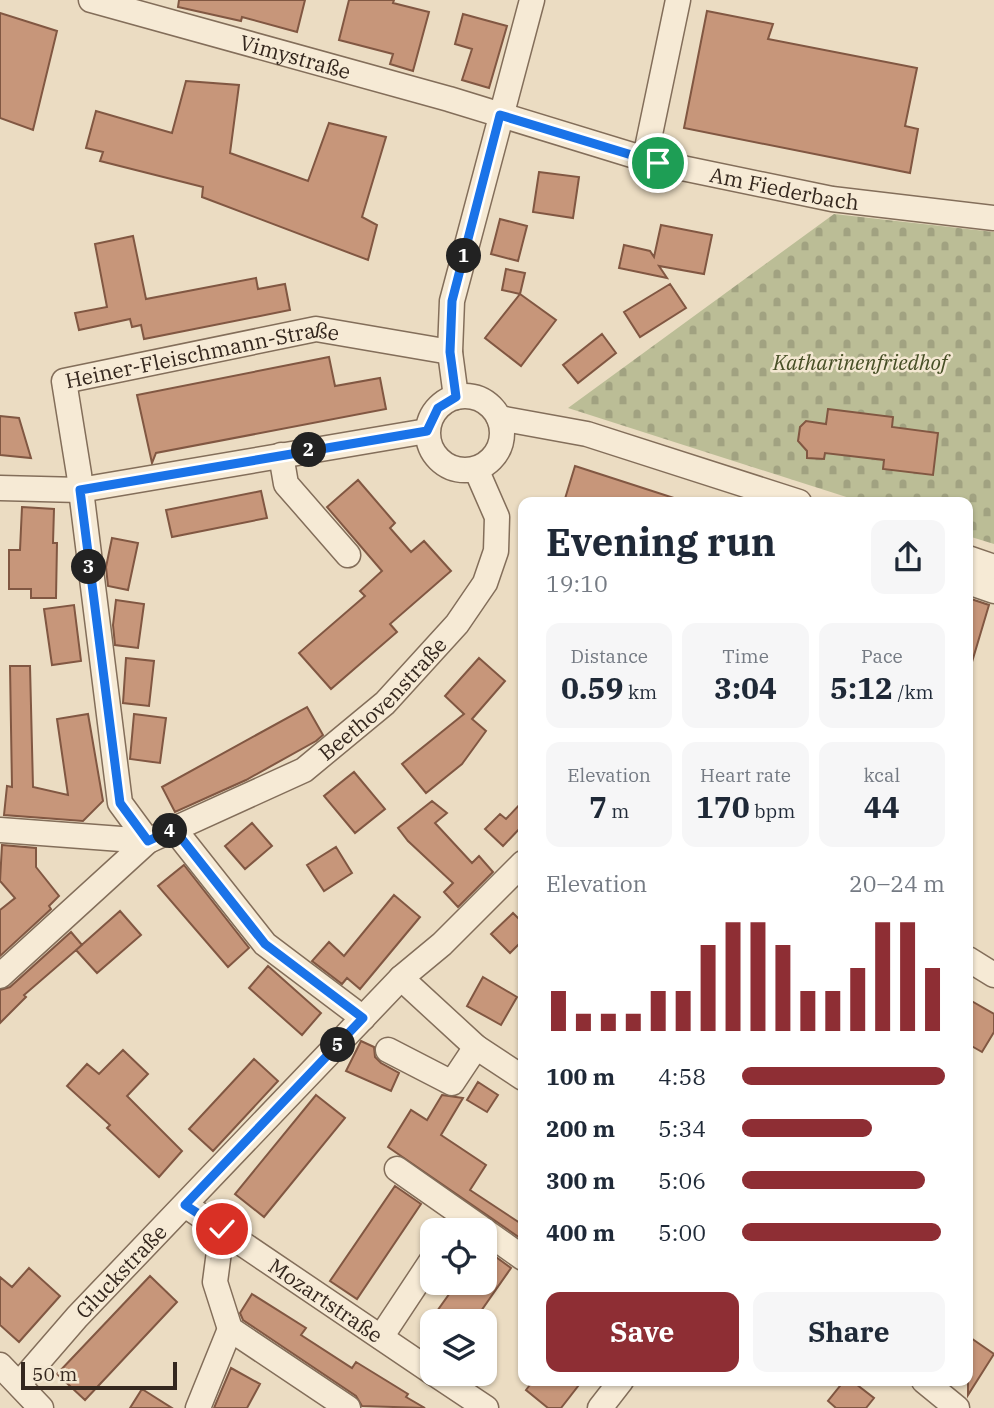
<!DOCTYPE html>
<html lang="en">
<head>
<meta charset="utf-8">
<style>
  body { margin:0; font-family:"IBM Plex Serif",serif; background:#f6f6f7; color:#1f2937; height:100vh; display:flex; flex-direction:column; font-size:26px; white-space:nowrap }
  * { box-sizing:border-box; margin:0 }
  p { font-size:23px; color:#747a83 }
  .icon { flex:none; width:38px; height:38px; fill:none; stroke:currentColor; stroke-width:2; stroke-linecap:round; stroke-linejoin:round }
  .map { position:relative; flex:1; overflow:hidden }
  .side { position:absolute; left:518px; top:497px; width:455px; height:889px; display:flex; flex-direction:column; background:#fff; border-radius:14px; box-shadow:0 2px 5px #0004 }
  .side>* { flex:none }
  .tools { position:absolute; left:420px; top:1218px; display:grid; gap:14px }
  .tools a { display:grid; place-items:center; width:77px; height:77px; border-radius:14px; background:#fff; box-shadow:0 2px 5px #0004; font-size:35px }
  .scale { position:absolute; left:21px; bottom:18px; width:156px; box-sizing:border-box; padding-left:7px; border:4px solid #34271e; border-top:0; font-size:19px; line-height:24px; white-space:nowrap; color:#34271e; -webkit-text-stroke:5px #f3e7d1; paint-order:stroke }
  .pin { position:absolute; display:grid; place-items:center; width:60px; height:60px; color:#fff; margin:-30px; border:4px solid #fff; border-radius:50%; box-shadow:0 2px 7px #0007 }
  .km { position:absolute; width:35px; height:35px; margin:-18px; border-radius:50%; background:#222; color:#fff; font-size:19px; line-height:35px; text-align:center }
  .round { display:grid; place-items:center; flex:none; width:74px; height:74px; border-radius:14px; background:#f6f6f7 }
  .overview { display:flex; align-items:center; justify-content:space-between; height:119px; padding:0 28px }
  h1 { font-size:38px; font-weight:800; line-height:52px }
  .metrics { display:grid; grid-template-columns:repeat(3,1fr); gap:10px; height:119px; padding:7px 28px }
  .metrics div { display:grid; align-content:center; border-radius:14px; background:#f6f6f7; text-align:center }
  .metrics b { font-size:30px; font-weight:800 }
  .metrics small { font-size:19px; font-weight:400 }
  .metrics p { font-size:19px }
  .chart { height:196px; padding:14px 28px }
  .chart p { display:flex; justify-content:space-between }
  .chart svg { width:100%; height:126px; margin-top:7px; stroke:#8e2e34; stroke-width:6 }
  .primary-button { display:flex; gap:14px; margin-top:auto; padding:14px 28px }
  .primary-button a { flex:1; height:80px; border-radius:14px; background:#8e2e34; color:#fff; font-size:28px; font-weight:800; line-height:80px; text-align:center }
  .primary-button a+a { background:#f6f6f7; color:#1f2937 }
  ul { padding:0 28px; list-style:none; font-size:23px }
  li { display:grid; grid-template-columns:112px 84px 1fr; align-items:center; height:52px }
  li i { height:18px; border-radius:9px; background:#8e2e34 }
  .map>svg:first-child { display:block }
</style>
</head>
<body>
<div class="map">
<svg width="994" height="1408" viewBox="0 0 994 1408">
  <defs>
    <pattern id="cemetery-stones" width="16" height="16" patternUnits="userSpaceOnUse" patternTransform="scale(1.75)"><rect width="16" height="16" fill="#bbbd96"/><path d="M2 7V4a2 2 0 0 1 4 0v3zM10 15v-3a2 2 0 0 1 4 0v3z" fill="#a1a281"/></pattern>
  </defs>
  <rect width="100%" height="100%" fill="#ebdcc2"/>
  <path fill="url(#cemetery-stones)" d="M834 214 994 232V544L968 536V502H862L568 408Z"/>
  <path fill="#c7967a" stroke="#815742" stroke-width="2" d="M179 0H305L297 32 242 17 241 21 178 7Z
    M349 0H394L393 3 429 12 413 71 390 64 393 54 339 40Z
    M707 11 773 24 768 39 917 68 905 126 918 129 910 173 684 128Z
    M0 13 57 31 33 130 0 118Z
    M463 14 507 26 489 88 462 80 472 49 455 44Z
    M186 81 239 85 230 153 308 181 329 123 386 137 362 217 377 225 368 260 202 197 203 187 100 161 103 152 86 148 96 111 172 133Z
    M539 172 579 177 573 218 533 212Z
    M500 219 527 226 518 261 491 254Z
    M661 225 712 235 704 274 659 266 667 278 619 268 624 245 650 251 654 257Z
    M133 236 146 299 256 278 258 289 285 284 290 310 144 339 141 325 132 327 130 319 79 330 75 313 107 307 95 244Z
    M506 269 525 273 520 294 502 290Z
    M670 284 686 308 640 337 624 312Z
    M520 294 556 320 521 366 485 338Z
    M602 334 616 353 578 383 563 365Z
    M329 357 335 386 380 378 386 409 156 453 152 463 137 395Z
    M828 409 893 417 892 427 938 433 933 475 883 469 884 460 825 453 824 459 807 458V451L798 441 800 427 806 421 826 424Z
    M0 416 19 418 31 458 0 455Z
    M575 466 677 499V502H564Z
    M358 480 395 523 390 528 411 552 424 541 451 571 390 624 397 632 331 689 299 653 365 596 360 591 382 571 327 507Z
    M261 491 267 518 172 537 166 510Z
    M22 507 54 509 53 543H57L56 598H31V589H9V550H20Z
    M112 538 138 543 128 590 108 586 106 567Z
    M968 598 989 605 972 662H968Z
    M116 600 144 604 138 648 115 645 113 625Z
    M74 605 81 661 52 665 44 609Z
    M126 658 154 661 149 706 123 703Z
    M479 658 505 681 472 719 486 731 462 764 426 793 402 764 464 714 445 696Z
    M10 666H30L33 787 68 795 57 719 88 714 103 801 83 821 4 815 7 786 12 787Z
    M307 707 323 735 316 741 246 780 175 812 162 787Z
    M134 714 166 718 160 763 130 759Z
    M354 772 385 809 355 833 324 796Z
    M432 801 447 813 435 823 472 863 479 856 493 872 458 907 444 892 453 883 408 841 398 828Z
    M523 801V825L503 846 485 829 500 814 506 819Z
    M252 823 272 846 245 869 225 846Z
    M2 845 36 848V867L59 896 49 906 51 909 0 956V910L15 898 0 881Z
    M336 847 352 873 324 891 307 865Z
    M184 865 249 948 228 967 158 886Z
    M394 895 420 917 360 989 347 978 342 984 312 961 329 942 344 956Z
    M120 911 141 935 97 973 76 950Z
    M513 913 523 923V940L510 953 491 934Z
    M71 932 82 945 24 995 26 997 0 1023V990L10 987Z
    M268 966 321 1013 302 1035 249 988Z
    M483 977 517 997 501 1025 467 1006Z
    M968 999 994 1014V1032L982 1052 968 1044Z
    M361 1041 374 1047 375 1057 381 1063 399 1073 391 1091 346 1071Z
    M123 1050 148 1074 127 1096 182 1151 159 1177 107 1128 110 1125 67 1086 87 1064 99 1074Z
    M254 1059 278 1081 213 1151 189 1129Z
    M478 1082 498 1095 487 1112 467 1100Z
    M316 1095 345 1118 264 1217 235 1194Z
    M442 1095 463 1098 441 1135 486 1165 470 1190 523 1225V1240L388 1147 411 1110 427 1120Z
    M395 1186 421 1204 357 1299 330 1281Z
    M485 1249 511 1268 474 1321H430L457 1283H485Z
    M29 1268 60 1296 19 1342 0 1325V1277L12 1287Z
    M150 1276 177 1302 85 1400 57 1374Z
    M252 1294 306 1328 301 1335 352 1368 356 1362 408 1394 406 1397 425 1408 362 1406 356 1396 243 1320 240 1313Z
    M968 1336 994 1354 968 1395Z
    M231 1368 260 1384 247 1408H214Z
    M533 1381H582L561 1408H548L526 1390Z
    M844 1381H852L874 1398 866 1408H836L828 1401Z
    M142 1389 172 1408H130Z"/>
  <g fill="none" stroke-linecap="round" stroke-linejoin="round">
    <g stroke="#836e5a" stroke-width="27">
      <g id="minor">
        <path id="s1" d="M91 0 449 99 658 163 832 199 994 218"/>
        <path d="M645 158 678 0"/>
        <circle cx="465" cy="433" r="37"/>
        <path d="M456 397 450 352 452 301 532 0"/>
        <path d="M499 418 587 434 799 502"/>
        <path d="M281 455 286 484 348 555"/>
        <path d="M0 488 80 490 427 431"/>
        <path d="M968 558 994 567"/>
        <path d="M968 582 994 591"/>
        <path d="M174 829 265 944 363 1018"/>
        <path d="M0 830 148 841"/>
        <path id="s2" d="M148 841 120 803 79 474 64 381 316 329 450 352"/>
        <path d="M968 959 994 975"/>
        <path id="s3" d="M0 976 148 841 304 770 385 703 457 624 485 583 496 551 497 517 476 469"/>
        <path d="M401 978 476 1047 523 1078"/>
        <path d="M388 1050 452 1083 476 1047"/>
        <path d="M397 1169 484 1230"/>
        <path id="s4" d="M185 1205 432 1372"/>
        <path d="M222 1229 215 1282 230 1329 348 1408"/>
        <path d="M485 1231 523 1258"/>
        <path d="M381 1337 432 1260"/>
        <path d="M0 1365 41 1408"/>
        <path d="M435 1374 486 1408"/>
        <path d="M924 1381 957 1408"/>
        <path id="s5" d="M19 1384 77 1317 401 978 442 944 523 863"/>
        <path d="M198 1408 230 1329"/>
        <path d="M600 1408 621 1381"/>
      </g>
    </g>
    <use href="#minor" stroke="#f6ead5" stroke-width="24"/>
  </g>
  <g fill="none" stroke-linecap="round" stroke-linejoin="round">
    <g stroke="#fff" stroke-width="14">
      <path id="route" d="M222 1229 185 1205 363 1018 265 944 174 829 148 841 120 803 80 490 427 431 438 408 456 397 450 352 452 301 500 115 658 163"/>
    </g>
    <use href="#route" stroke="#1a73e8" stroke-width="9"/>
  </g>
  <g text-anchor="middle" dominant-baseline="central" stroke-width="5" stroke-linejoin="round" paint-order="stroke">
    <g font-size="21" fill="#34271e" stroke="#f3e7d1">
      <text stroke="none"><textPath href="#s1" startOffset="212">Vimystraße</textPath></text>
      <text stroke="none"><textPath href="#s1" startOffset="719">Am Fiederbach</textPath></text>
      <text stroke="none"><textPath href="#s2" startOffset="614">Heiner-Fleischmann-Straße</textPath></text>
      <text stroke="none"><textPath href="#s3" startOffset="478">Beethovenstraße</textPath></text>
      <text stroke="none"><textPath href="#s5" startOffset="152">Gluckstraße</textPath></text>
      <text stroke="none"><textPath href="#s4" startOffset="170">Mozartstraße</textPath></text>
    </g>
    <g font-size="21" font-style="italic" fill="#474f26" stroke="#f3e7d1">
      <text x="860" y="362">Katharinenfriedhof</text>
    </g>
  </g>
</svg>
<div class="tools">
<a><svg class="icon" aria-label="locate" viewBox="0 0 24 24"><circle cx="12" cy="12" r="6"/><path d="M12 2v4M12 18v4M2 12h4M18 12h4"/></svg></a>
<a><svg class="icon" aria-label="layers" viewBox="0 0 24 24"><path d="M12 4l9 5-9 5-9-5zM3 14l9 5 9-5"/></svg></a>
</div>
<div class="scale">50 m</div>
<div class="pin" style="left:658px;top:163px;background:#1e9e55"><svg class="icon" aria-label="arrive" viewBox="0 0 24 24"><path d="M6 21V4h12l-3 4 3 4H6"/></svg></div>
<div class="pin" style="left:222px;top:1229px;background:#d93025"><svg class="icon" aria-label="check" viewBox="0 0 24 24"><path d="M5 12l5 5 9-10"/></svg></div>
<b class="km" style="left:464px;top:256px">1</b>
<b class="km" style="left:309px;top:450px">2</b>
<b class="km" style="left:89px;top:567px">3</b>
<b class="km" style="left:170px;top:831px">4</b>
<b class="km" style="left:338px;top:1045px">5</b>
<section class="side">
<div class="overview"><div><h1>Evening run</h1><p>19:10</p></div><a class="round"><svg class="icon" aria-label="share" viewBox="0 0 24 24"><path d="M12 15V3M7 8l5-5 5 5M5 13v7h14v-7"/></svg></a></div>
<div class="metrics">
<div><p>Distance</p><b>0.59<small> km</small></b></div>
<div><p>Time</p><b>3:04</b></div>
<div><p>Pace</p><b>5:12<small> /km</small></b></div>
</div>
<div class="metrics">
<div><p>Elevation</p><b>7<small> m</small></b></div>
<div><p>Heart rate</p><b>170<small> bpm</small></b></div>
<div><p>kcal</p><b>44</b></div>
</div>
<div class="chart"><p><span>Elevation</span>20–24 m</p>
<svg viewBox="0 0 160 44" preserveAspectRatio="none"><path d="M5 44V30M15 44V38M25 44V38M35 44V38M45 44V30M55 44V30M65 44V14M75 44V6M85 44V6M95 44V14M105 44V30M115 44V30M125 44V22M135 44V6M145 44V6M155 44V22"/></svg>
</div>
<ul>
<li><b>100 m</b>4:58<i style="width:100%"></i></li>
<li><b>200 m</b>5:34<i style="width:64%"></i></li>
<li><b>300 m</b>5:06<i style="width:90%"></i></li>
<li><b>400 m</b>5:00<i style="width:98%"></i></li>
</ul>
<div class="primary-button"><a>Save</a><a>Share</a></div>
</section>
</div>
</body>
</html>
